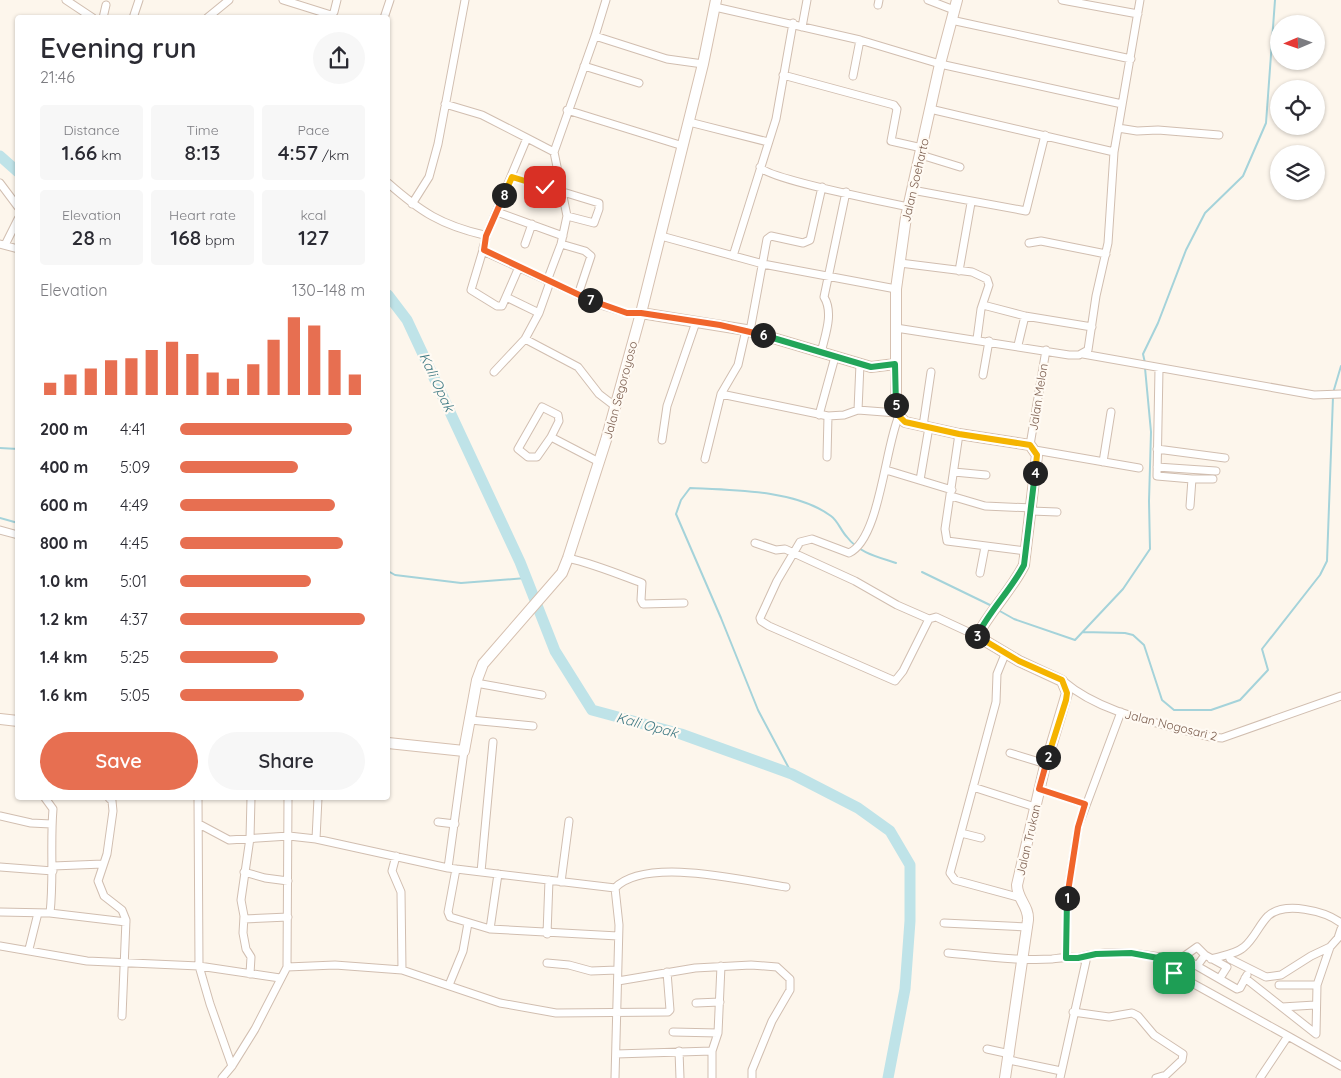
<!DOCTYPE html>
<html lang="en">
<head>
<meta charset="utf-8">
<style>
  body { margin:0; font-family:Quicksand,sans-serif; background:#f7f7f7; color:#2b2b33; height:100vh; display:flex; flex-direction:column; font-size:19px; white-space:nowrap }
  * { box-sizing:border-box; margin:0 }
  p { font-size:16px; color:#7c7c81 }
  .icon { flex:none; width:28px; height:28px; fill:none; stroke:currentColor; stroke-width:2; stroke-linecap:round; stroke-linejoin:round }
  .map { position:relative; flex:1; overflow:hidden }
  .panel { position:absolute; left:15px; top:15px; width:375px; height:785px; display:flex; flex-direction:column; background:#fff; border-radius:5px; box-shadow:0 1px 4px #0004 }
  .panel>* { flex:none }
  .needle { width:32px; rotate:268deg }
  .fabs { position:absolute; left:1270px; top:15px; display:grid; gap:10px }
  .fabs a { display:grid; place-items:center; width:55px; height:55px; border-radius:50%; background:#fff; box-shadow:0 1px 4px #0004; font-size:25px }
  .pin { position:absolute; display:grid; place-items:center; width:42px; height:42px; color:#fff; margin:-21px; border-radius:10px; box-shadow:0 2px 8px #0006 }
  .km { position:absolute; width:25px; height:25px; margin:-12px; border-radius:50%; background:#222; color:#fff; font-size:14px; line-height:25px; text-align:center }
  .round { display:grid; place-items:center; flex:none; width:52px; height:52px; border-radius:26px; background:#f7f7f7 }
  .summary { display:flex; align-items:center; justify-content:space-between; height:85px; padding:0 25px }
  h1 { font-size:28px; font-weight:600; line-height:38px }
  .figures { display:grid; grid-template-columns:repeat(3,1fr); gap:8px; height:85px; padding:5px 25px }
  .figures div { display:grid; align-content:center; border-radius:5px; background:#f7f7f7; text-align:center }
  .figures b { font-size:21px; font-weight:600 }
  .figures small { font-size:14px; font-weight:400 }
  .figures p { font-size:14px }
  .chart { height:140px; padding:10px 25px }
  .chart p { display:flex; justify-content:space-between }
  .chart svg { width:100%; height:90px; margin-top:5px; stroke:#e76f51; stroke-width:6 }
  .button { display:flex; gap:10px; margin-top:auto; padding:10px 25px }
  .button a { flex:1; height:58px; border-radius:30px; background:#e76f51; color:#fff; font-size:20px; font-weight:600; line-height:58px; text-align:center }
  .button a+a { background:#f7f7f7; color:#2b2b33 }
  ul { padding:0 25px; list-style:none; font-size:16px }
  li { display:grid; grid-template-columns:80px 60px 1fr; align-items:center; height:38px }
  li i { height:12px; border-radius:6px; background:#e76f51 }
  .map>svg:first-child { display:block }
</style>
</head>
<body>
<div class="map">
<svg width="1341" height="1078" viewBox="0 0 1341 1078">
  <rect width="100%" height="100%" fill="#fdf6ec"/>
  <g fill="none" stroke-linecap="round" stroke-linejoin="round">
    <path stroke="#a5d3da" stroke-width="2" d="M1145 363 1143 354 1158 323 1186 250 1205 213 1243 176 1266 123 1275 0
      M1333 393 1341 366
      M0 448 18 449
      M0 518 18 523
      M388 571 395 575 461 583 526 578
      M922 572 992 606
      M998 610 1014 619 1075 640 1123 589 1150 549 1149 501 1151 432 1145 368
      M1083 632 1125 633 1133 635 1144 645 1162 700 1174 710H1211L1240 700 1268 670 1262 649 1320 575 1327 561 1333 397
      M792 774 758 710 721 618 676 514 681 500 690 488C733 490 796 490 831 516 838 521 841 531 847 537 859 553 878 557 896 563"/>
    <path stroke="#bfe3e8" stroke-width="11" d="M0 156 18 172
      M388 295 407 320 520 562 555 651 592 710 681 734 792 774 858 808 890 831 910 865V921L905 989 888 1078"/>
    <g stroke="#d1beb0" stroke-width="9">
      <path id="street" d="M66 0 93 18
        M283 0 331 15 334 12 337 0
        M928 0 954 10
        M1062 0 1138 14
        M878 5 879 0
        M715 7 860 40 940 64 1122 104
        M103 18 106 5
        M133 18 139 0
        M207 18 229 0
        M384 18 390 0
        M951 20 1131 59
        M802 27 807 0
        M595 36 667 59 703 64
        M584 66 639 83
        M783 75 894 105 897 109 891 141 922 148
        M853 76 860 40
        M445 104 482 115 527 138
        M930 109 1114 152
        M567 110 683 146
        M689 122 768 142
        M1118 128 1137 131 1158 130 1219 135
        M921 155 960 167
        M760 167C768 179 886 202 908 207
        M512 177 545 187
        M0 183 18 207
        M388 183C421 212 441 225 484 235L486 238 483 248 485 252 604 306 627 313H641
        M912 190 1026 211 1045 135
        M563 192 599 203V209L594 223 567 216
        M412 204 429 177 438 144 465 0
        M497 212 563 236
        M486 236 527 138 554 152
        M661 236 763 264 896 289
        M1029 243 1041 241 1106 254
        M0 244 18 249
        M525 244 532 224
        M561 244 585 251 591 256 578 295
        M5 245 18 219
        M483 250 471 290 497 306H502L519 267
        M733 256 776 119 793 23
        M900 263 972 272 987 279 989 285 981 309 977 339
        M959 271 971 203
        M547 281 561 244 567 216 554 152 595 36 606 0
        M506 297 539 313
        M983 305 1025 316 1092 327
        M896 328 1069 355H1079L1088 350 1096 296 1108 243 1114 152 1140 0
        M750 331 767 239 771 236 803 243 810 240 822 187
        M525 339 578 367 599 394 616 407
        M1018 345 1025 316
        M821 353C825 335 834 313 824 297L846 192
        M1083 354 1314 395 1341 394
        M1159 369 1157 476 1192 479
        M494 372 525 339 539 313 550 282
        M983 375 989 341
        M721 394 828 416 844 415 858 410 897 413
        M542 407 558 415 559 421 551 437 537 457H528L518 449Z
        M858 410 860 364
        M819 415 835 357
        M899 416C885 446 880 539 849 553L812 539 800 542 777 581 760 618 761 621 769 626 895 681 903 671 929 619
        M923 426 931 372
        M959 434 945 529 947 541 1026 551
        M551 437 599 462
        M662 440 667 406 696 322
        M1030 445 1046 350
        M1157 449 1225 458
        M1035 450 1139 468
        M827 457 828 416
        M705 459 721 394 738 365 746 330
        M1103 462 1111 412
        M1157 467 1216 471
        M886 470 952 490
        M954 472 986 475
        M920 480 929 427
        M951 496 985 506 1032 508
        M1190 506 1192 479H1213
        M1031 511 1057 512
        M0 530 18 535
        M755 543 776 550 785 549 855 581 897 605 929 619 936 617 977 636
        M568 558C594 564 618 574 642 583L641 600 643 604 684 603
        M980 573 985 547
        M1006 652 997 674 996 702 950 873 955 880 1021 898
        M1063 681C1103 715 1161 723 1210 737L1222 738 1341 696
        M476 683 542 695
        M470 720 533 726
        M1010 753 1046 764
        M973 787 1035 807
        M1039 789 1085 804
        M109 798 112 801 113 811 107 854 98 881 104 896 122 910 126 920 122 1016
        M198 798 199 966 280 978
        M0 816 31 823 51 824
        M438 822 455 824
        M199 824 229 840 289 836 316 839 448 868 615 888 619 925 615 1078
        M961 833 981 838
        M316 839 318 798
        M53 866 103 864
        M0 867 53 871
        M448 868 464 751
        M456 869 448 912 450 917 490 929 618 936
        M244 872 265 878 288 881
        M481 872 493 742
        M561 882 569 821
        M615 888C646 856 745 881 786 887
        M0 912 50 913C54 878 50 844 53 809L45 798
        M50 913 126 922
        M244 919 288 917
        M944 923 1028 927
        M490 929 498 874
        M547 934 549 880
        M0 946 87 961 199 966 210 1004 232 1066
        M29 949 38 913
        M948 953C983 956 1017 961 1052 959 1061 958 1078 955 1086 961L1060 1078
        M1080 957C1107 949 1139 953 1166 958L1174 973 1288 1036
        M1183 957 1197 966 1205 955
        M1066 958 1067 897 1078 827 1121 712
        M1166 958 1183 957 1197 947 1205 955 1227 967 1220 978
        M1211 959C1222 956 1236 954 1244 947 1254 939 1259 925 1268 916 1285 901 1325 911 1341 923
        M1230 959 1266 977 1281 975 1311 956 1330 947 1338 938 1341 929
        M547 963 569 965 591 971 617 970
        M1197 966 1237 989 1240 988 1247 975
        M287 967 335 965 402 970 401 892 392 871 396 856
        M402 970 500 1003 556 1013 668 1012 670 1010 667 972
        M250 974 251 957 246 949 243 933 244 916 241 900 250 838 251 798
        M1245 978 1316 1034 1317 985 1330 947
        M618 981 695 968 751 965 777 967 790 979V990L772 1021 752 1070V1078
        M449 985 463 951 468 923
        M1279 985H1317
        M696 1003 720 1002
        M1282 1007 1315 1005
        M1073 1012 1109 1017 1132 1013 1138 1016 1154 1035 1183 1054 1182 1060 1166 1075 1156 1078
        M673 1032 718 1033
        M987 1049 1010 1054
        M679 1051 680 1078
        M616 1054 712 1051
        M1009 1060 1061 1071
        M222 1078 232 1066 255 1029 287 967 288 798
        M712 1078V1051L718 1033 721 966
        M1260 1078 1288 1036 1341 1066"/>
    </g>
    <g stroke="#d6c0b0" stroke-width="12">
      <path id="secondary" d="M957 0 940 64 906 217 896 289V409L899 416 905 422 959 434 1030 445 1037 455 1024 565C1011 591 990 611 977 636L1019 661 1062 681 1067 693 1044 770 1017 885C1017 899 1029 906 1028 920L1005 1078
        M641 313 746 330 871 367 895 364
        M0 719 18 721
        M388 743 464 751 477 680 483 664 562 573 568 558 606 440 641 313 703 64 716 0"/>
    </g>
    <use href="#street" stroke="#fff" stroke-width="7"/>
    <use href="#secondary" stroke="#fff" stroke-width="10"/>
  </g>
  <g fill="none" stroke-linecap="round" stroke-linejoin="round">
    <g stroke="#fff" stroke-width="10">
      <path id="split-1" d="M1067 898 1066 958H1078L1096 954 1131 953 1169 960 1174 973"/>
    </g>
    <g stroke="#fff" stroke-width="10">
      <path id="split-2" d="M1048 757 1039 789 1085 804 1078 827 1067 898"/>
    </g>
    <g stroke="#fff" stroke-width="10">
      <path id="split-3" d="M977 636 1019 661 1062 680 1067 693 1066 700 1048 757"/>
    </g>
    <g stroke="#fff" stroke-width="10">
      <path id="split-4" d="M977 636C990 610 1011 590 1024 565L1035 473"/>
    </g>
    <g stroke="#fff" stroke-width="10">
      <path id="split-5" d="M896 405 899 416 905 422 959 434 1030 445 1037 455 1035 473"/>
    </g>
    <g stroke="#fff" stroke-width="10">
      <path id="split-6" d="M763 335 871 367 895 364 896 405"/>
    </g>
    <g stroke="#fff" stroke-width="10">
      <path id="split-7" d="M590 300 627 313H641L720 325 763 335"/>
    </g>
    <g stroke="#fff" stroke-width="10">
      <path id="split-8" d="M504 195 486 236 484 250 590 300"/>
    </g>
    <g stroke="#fff" stroke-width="10">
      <path id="split-9" d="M504 195 512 177 545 187"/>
    </g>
    <use href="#split-1" stroke="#22a559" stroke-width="6"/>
    <use href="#split-2" stroke="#f0652b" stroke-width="6"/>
    <use href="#split-3" stroke="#f5b400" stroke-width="6"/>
    <use href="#split-4" stroke="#22a559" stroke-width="6"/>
    <use href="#split-5" stroke="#f5b400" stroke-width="6"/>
    <use href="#split-6" stroke="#22a559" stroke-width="6"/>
    <use href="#split-7" stroke="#f0652b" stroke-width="6"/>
    <use href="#split-8" stroke="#f0652b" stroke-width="6"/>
    <use href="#split-9" stroke="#f5b400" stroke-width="6"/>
  </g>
  <g text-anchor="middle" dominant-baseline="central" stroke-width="4.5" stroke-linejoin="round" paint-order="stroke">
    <g font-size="12" fill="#7a5c4d" stroke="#fffaf3">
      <text transform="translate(915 180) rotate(-77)">Jalan Soeharto</text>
      <text transform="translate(620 390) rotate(-75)">Jalan Segoroyoso</text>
      <text transform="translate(1038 397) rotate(-81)">Jalan Melon</text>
      <text transform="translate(1171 725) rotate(14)">Jalan Nogosari 2</text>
      <text transform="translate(1028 840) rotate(-77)">Jalan Trukan</text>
    </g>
    <g font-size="14" font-style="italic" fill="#437c86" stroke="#fffaf3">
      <text transform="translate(437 382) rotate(65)">Kali Opak</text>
      <text transform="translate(647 725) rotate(15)">Kali Opak</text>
    </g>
  </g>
</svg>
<div class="fabs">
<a><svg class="needle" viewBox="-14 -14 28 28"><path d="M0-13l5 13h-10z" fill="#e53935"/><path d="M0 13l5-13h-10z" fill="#7c7c81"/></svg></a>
<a><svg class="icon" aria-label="locate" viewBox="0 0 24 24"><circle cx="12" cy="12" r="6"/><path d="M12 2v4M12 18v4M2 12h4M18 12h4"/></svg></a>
<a><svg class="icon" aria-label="layers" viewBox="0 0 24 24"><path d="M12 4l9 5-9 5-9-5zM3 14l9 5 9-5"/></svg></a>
</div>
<div class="pin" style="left:1174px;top:973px;background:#1e9e55"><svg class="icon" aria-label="arrive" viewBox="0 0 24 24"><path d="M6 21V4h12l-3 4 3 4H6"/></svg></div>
<div class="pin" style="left:545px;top:187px;background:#d93025"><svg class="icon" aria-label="check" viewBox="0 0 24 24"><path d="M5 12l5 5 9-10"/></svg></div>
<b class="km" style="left:1067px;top:898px">1</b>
<b class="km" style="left:1048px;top:757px">2</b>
<b class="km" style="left:977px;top:636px">3</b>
<b class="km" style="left:1035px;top:473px">4</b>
<b class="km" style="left:896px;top:405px">5</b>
<b class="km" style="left:763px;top:335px">6</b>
<b class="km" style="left:590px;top:300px">7</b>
<b class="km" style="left:504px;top:195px">8</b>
<section class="panel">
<div class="summary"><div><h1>Evening run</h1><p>21:46</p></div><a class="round"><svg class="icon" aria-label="share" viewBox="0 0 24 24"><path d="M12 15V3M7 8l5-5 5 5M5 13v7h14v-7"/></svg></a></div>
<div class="figures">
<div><p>Distance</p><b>1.66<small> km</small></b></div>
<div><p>Time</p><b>8:13</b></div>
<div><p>Pace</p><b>4:57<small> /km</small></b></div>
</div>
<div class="figures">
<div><p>Elevation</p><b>28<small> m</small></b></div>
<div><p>Heart rate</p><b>168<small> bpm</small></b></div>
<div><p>kcal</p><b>127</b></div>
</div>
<div class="chart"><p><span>Elevation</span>130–148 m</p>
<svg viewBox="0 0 160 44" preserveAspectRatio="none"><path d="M5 44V38M15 44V34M25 44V31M35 44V27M45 44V26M55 44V22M65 44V18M75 44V24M85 44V33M95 44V36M105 44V29M115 44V17M125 44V6M135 44V10M145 44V22M155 44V34"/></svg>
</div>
<ul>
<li><b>200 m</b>4:41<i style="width:93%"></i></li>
<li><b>400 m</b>5:09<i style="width:64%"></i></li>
<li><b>600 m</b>4:49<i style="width:84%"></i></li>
<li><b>800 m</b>4:45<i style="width:88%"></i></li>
<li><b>1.0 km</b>5:01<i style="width:71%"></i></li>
<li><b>1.2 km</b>4:37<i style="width:100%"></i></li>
<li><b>1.4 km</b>5:25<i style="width:53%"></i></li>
<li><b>1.6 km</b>5:05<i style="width:67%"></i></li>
</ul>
<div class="button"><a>Save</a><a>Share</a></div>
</section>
</div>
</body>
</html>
